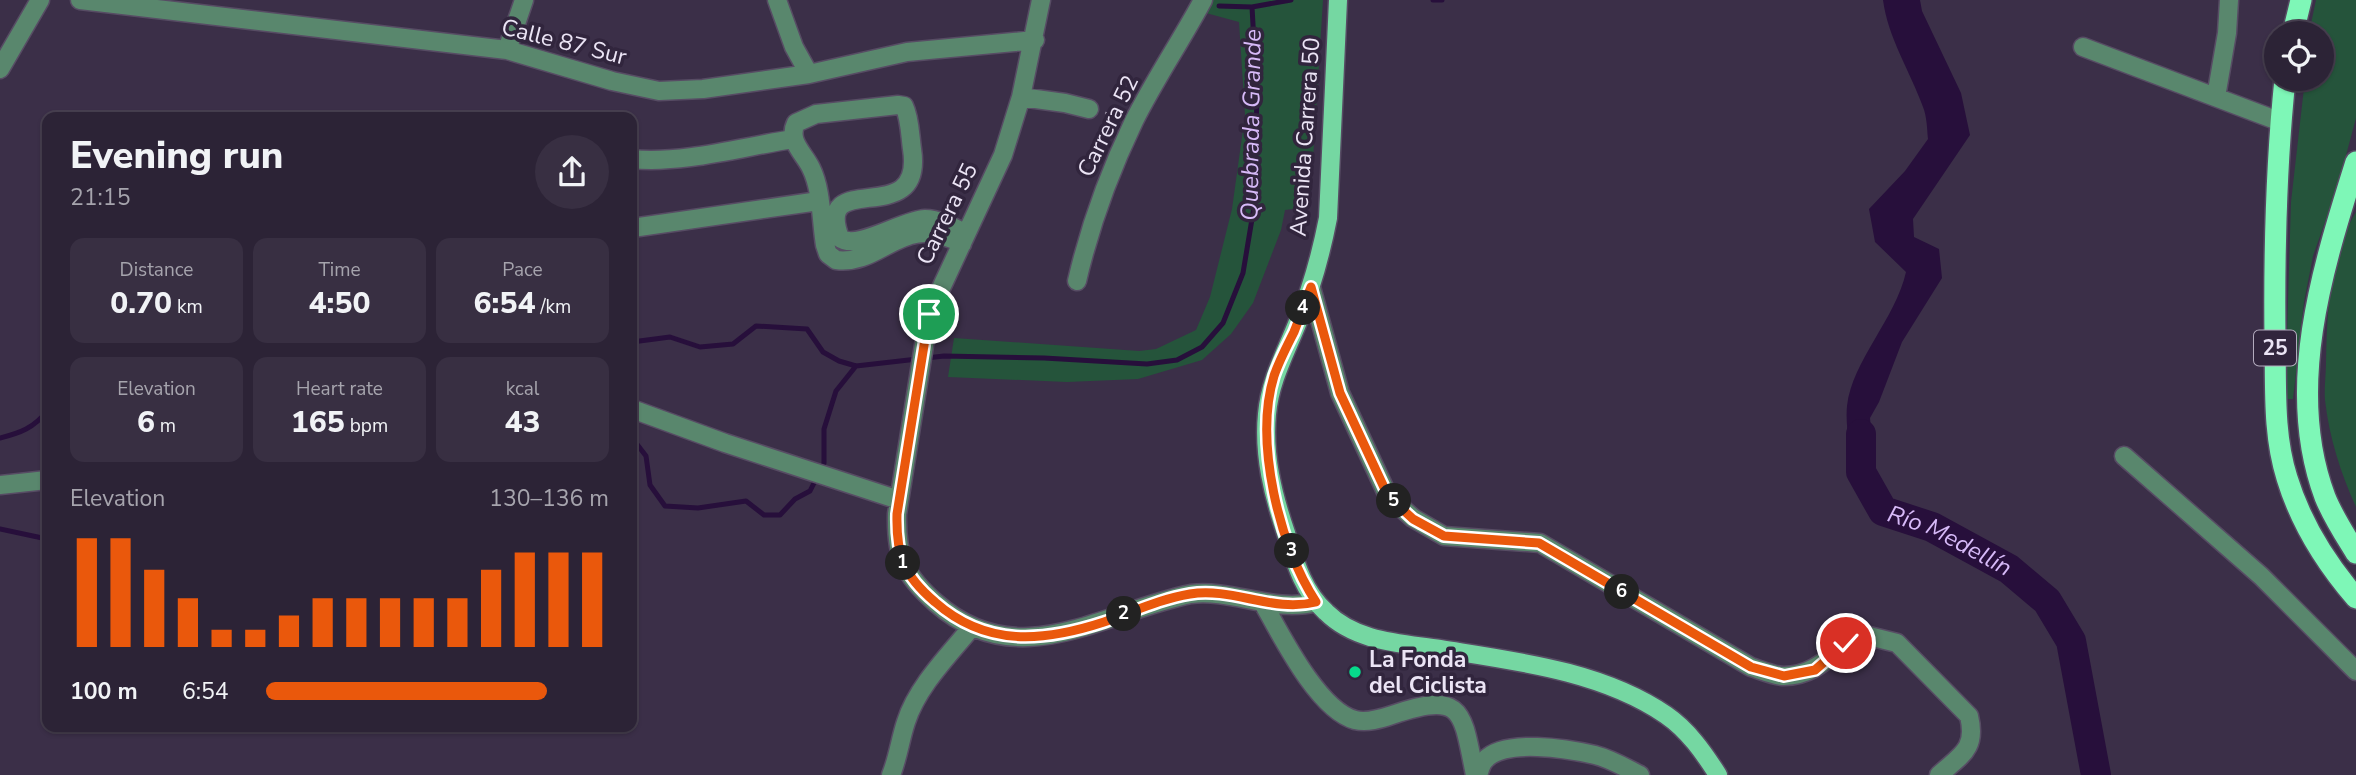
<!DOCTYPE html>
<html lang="en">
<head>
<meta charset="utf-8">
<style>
  body { margin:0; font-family:"Nunito Sans",sans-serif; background:#382f42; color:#f1f3f6; height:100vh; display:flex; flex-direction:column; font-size:26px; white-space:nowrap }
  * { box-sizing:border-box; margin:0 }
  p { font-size:23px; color:#a6a4ad }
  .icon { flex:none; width:38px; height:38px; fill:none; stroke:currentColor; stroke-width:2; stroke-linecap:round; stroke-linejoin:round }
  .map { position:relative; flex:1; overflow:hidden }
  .panel { position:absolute; left:42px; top:112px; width:595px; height:620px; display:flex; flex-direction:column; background:#2c2336; border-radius:14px; box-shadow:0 2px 5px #0004,0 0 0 2px #484051 }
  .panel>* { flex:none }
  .tools { position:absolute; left:2264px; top:21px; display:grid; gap:14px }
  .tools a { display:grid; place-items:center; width:70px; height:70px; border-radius:50%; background:#2c2336; box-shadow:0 2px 5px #0004,0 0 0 2px #484051; font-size:35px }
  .pin { position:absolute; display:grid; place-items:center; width:60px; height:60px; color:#fff; margin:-30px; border:4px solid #fff; border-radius:50%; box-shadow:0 2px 7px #0007 }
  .km { position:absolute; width:35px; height:35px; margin:-18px; border-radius:50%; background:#222; color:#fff; font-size:19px; line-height:35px; text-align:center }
  .round { display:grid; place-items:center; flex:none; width:74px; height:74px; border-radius:37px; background:#382f42 }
  .head { display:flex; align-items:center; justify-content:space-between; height:119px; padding:0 28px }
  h1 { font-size:38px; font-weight:800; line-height:52px }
  .figures { display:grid; grid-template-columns:repeat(3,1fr); gap:10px; height:119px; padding:7px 28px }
  .figures div { display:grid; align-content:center; border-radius:14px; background:#382f42; text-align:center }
  .figures b { font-size:30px; font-weight:800 }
  .figures small { font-size:19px; font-weight:400 }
  .figures p { font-size:19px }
  .chart { height:196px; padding:14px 28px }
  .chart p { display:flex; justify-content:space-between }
  .chart svg { width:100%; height:126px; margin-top:7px; stroke:#ea580c; stroke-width:6 }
  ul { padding:0 28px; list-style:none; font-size:23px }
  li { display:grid; grid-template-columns:112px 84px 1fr; align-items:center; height:52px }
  li i { height:18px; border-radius:9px; background:#ea580c }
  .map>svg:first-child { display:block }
</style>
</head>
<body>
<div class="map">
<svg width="2356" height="775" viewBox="0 0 2356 775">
  <rect width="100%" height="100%" fill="#3b2f48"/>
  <path fill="#25543b" d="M1213 0H1323L1310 207 1285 210 1281 230 1253 303 1231 334 1202 360 1138 379 1067 382 948 377 954 338 1139 351 1156 349 1196 330 1210 297 1232 209 1245 115 1239 22 1206 13Z
    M2316 0H2356V118L2338 185 2313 256 2304 302 2293 399H2285L2291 202 2305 79H2322V33H2309Z
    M2356 212V507C2341 474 2329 437 2325 400 2324 388 2326 375 2326 362 2327 312 2329 256 2356 212Z"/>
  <path fill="#270f3b" d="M1883 0H1920L1922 11 1961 93 1970 135 1913 219 1914 237 1939 249 1942 278 1902 342 1879 402 1870 418 1875 473 1852 472C1851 451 1845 427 1847 406 1852 361 1896 318 1906 272L1875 242 1869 209 1905 171 1928 139C1927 129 1927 117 1923 107 1910 71 1888 38 1883 0Z"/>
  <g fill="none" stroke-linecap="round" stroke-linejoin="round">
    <path stroke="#270f3b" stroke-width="5" d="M1433 0H1442
      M1219 6 1252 7 1291 0
      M632 342 670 337 700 347 733 344 756 326 807 329 823 352 839 361 856 366 944 356 1044 358 1147 364 1177 360 1202 347 1223 323 1243 273 1254 207 1257 95 1252 7
      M0 438C20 433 34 428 47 411
      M632 443H636L646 456 650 485 665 506 698 508 746 501 764 515H780L795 499 810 491 824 463V429L836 391 856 366
      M0 529 47 539"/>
    <path stroke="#270f3b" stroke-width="30" id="s1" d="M1861 434V472L1883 511 1932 527 2009 569 2047 601 2071 641 2096 775"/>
    <g stroke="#574c64" stroke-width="21">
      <path id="minor" d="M80 0 507 50 612 81 659 91 703 89 809 74 907 52 1035 40
        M777 0 794 47 809 74
        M1041 0 1021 97 1003 155 929 314 897 514C896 557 904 575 936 603 1019 676 1102 612 1191 594 1233 589 1274 613 1316 602
        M2083 47 2281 122
        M507 50 524 0
        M0 69 40 0
        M1021 97 1065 103 1089 109
        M2216 97 2227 33 2229 0
        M632 159C683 164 742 147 793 139
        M632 228 819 201
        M962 244C902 210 883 266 836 260L828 254 825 245C821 221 822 190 811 168 804 153 787 141 796 123L816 114 898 105 904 106C910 118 910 135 912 149 925 233 813 165 840 238 857 251 902 220 925 219 940 219 953 227 966 234
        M1077 281C1090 225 1109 173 1134 121 1155 79 1181 41 1203 0
        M1311 287 1340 393 1388 496 1413 518 1444 536 1540 543 1751 667C1761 670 1774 676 1784 676 1818 676 1835 649 1861 634L1897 643 1969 716C1977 749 1961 755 1939 775
        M632 409 725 443 899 500
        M2124 456 2261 576 2356 671
        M0 485 47 480
        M1263 603C1281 635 1318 710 1355 720 1367 723 1380 719 1392 715 1464 690 1462 711 1475 775
        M891 775C898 758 900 740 906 722 917 687 948 656 971 628
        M1478 775C1480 770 1481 764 1485 760 1504 738 1569 749 1595 755 1611 759 1626 768 1640 775"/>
    </g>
    <g stroke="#574c64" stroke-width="21">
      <path id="major" d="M1338 0 1328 218C1321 254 1311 290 1297 324 1285 354 1270 381 1267 414 1263 455 1273 495 1286 533 1295 562 1303 591 1326 612 1356 642 1401 643 1440 649 1515 661 1602 671 1666 715 1688 730 1704 753 1718 775"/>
    </g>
    <g stroke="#574c64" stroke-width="24">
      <path id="highway" d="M2293 33 2301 0
        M2285 79C2276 166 2274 253 2275 340 2276 387 2273 434 2287 478 2301 524 2325 562 2356 598
        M2356 162C2323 267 2284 388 2325 497 2333 517 2345 535 2356 553"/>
    </g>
    <path stroke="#8c8398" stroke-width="2.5" stroke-dasharray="5 3.5" stroke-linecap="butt" d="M1105 113 1119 115"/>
    <use href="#minor" stroke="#59876d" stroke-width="18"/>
    <use href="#major" stroke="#75d7a2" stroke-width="18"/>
    <use href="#highway" stroke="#7ef7b7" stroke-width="21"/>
  </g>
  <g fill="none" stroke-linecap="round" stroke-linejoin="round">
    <g stroke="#fff" stroke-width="14">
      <path id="route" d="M929 314 897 514C896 555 903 575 935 602 986 647 1043 642 1104 622 1133 612 1160 599 1190 594 1233 587 1273 613 1316 602 1279 546 1254 441 1274 376 1279 361 1287 346 1294 332 1300 317 1305 302 1311 287L1340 393 1388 496 1413 519 1444 536 1539 543 1751 667 1784 676 1815 670 1846 643"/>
    </g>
    <use href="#route" stroke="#ea580c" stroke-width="9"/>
  </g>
  <circle fill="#07d98b" stroke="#31253d" stroke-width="2.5" cx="1355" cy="672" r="7"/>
  <g text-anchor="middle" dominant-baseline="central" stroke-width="7" stroke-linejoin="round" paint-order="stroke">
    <rect fill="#31253d" stroke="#b3abbe" stroke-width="2" x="2254" y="330.5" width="42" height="35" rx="5"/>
    <g font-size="21" font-weight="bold" fill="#ebe4f5">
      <text x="2275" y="348">25</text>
    </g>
    <g font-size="23" fill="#ebe4f5" stroke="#31253d">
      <text transform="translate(564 42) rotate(14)">Calle 87 Sur</text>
      <text transform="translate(1108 126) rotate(-64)">Carrera 52</text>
      <text transform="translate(1305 137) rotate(-86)">Avenida Carrera 50</text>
      <text transform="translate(947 214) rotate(-64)">Carrera 55</text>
    </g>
    <g font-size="23" font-weight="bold" fill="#ebe4f5" stroke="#31253d" text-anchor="start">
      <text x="1369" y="659">La Fonda<tspan x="1369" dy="26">del Ciclista</tspan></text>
    </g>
    <g font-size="24" font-style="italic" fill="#d7baf8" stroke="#31253d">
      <text transform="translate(1251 125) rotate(-89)">Quebrada Grande</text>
      <text stroke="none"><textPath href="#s1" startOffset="156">Río Medellín</textPath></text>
    </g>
  </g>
</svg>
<div class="tools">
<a><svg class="icon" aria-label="locate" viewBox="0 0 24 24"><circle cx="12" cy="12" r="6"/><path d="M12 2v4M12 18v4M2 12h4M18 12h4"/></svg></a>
</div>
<div class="pin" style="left:929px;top:314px;background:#1e9e55"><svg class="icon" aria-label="arrive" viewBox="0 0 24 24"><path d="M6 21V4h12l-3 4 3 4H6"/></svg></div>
<div class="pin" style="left:1846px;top:643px;background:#d93025"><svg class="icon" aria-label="check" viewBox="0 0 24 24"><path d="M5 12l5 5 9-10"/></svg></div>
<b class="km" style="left:903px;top:563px">1</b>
<b class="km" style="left:1124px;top:614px">2</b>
<b class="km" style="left:1292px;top:551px">3</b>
<b class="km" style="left:1303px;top:308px">4</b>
<b class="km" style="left:1394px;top:501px">5</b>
<b class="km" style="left:1622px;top:592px">6</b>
<section class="panel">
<div class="head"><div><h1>Evening run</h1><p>21:15</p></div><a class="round"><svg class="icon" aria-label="share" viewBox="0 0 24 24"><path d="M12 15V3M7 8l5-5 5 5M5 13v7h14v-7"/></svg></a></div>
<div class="figures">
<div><p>Distance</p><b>0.70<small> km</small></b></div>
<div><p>Time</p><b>4:50</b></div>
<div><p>Pace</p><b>6:54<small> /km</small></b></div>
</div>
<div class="figures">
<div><p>Elevation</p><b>6<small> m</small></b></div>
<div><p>Heart rate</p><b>165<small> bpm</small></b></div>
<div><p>kcal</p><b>43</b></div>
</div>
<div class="chart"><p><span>Elevation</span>130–136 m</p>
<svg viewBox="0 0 160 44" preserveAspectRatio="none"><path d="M5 44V6M15 44V6M25 44V17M35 44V27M45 44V38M55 44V38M65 44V33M75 44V27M85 44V27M95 44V27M105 44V27M115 44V27M125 44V17M135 44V11M145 44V11M155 44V11"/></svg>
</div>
<ul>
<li><b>100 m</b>6:54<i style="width:82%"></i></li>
</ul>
</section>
</div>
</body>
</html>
